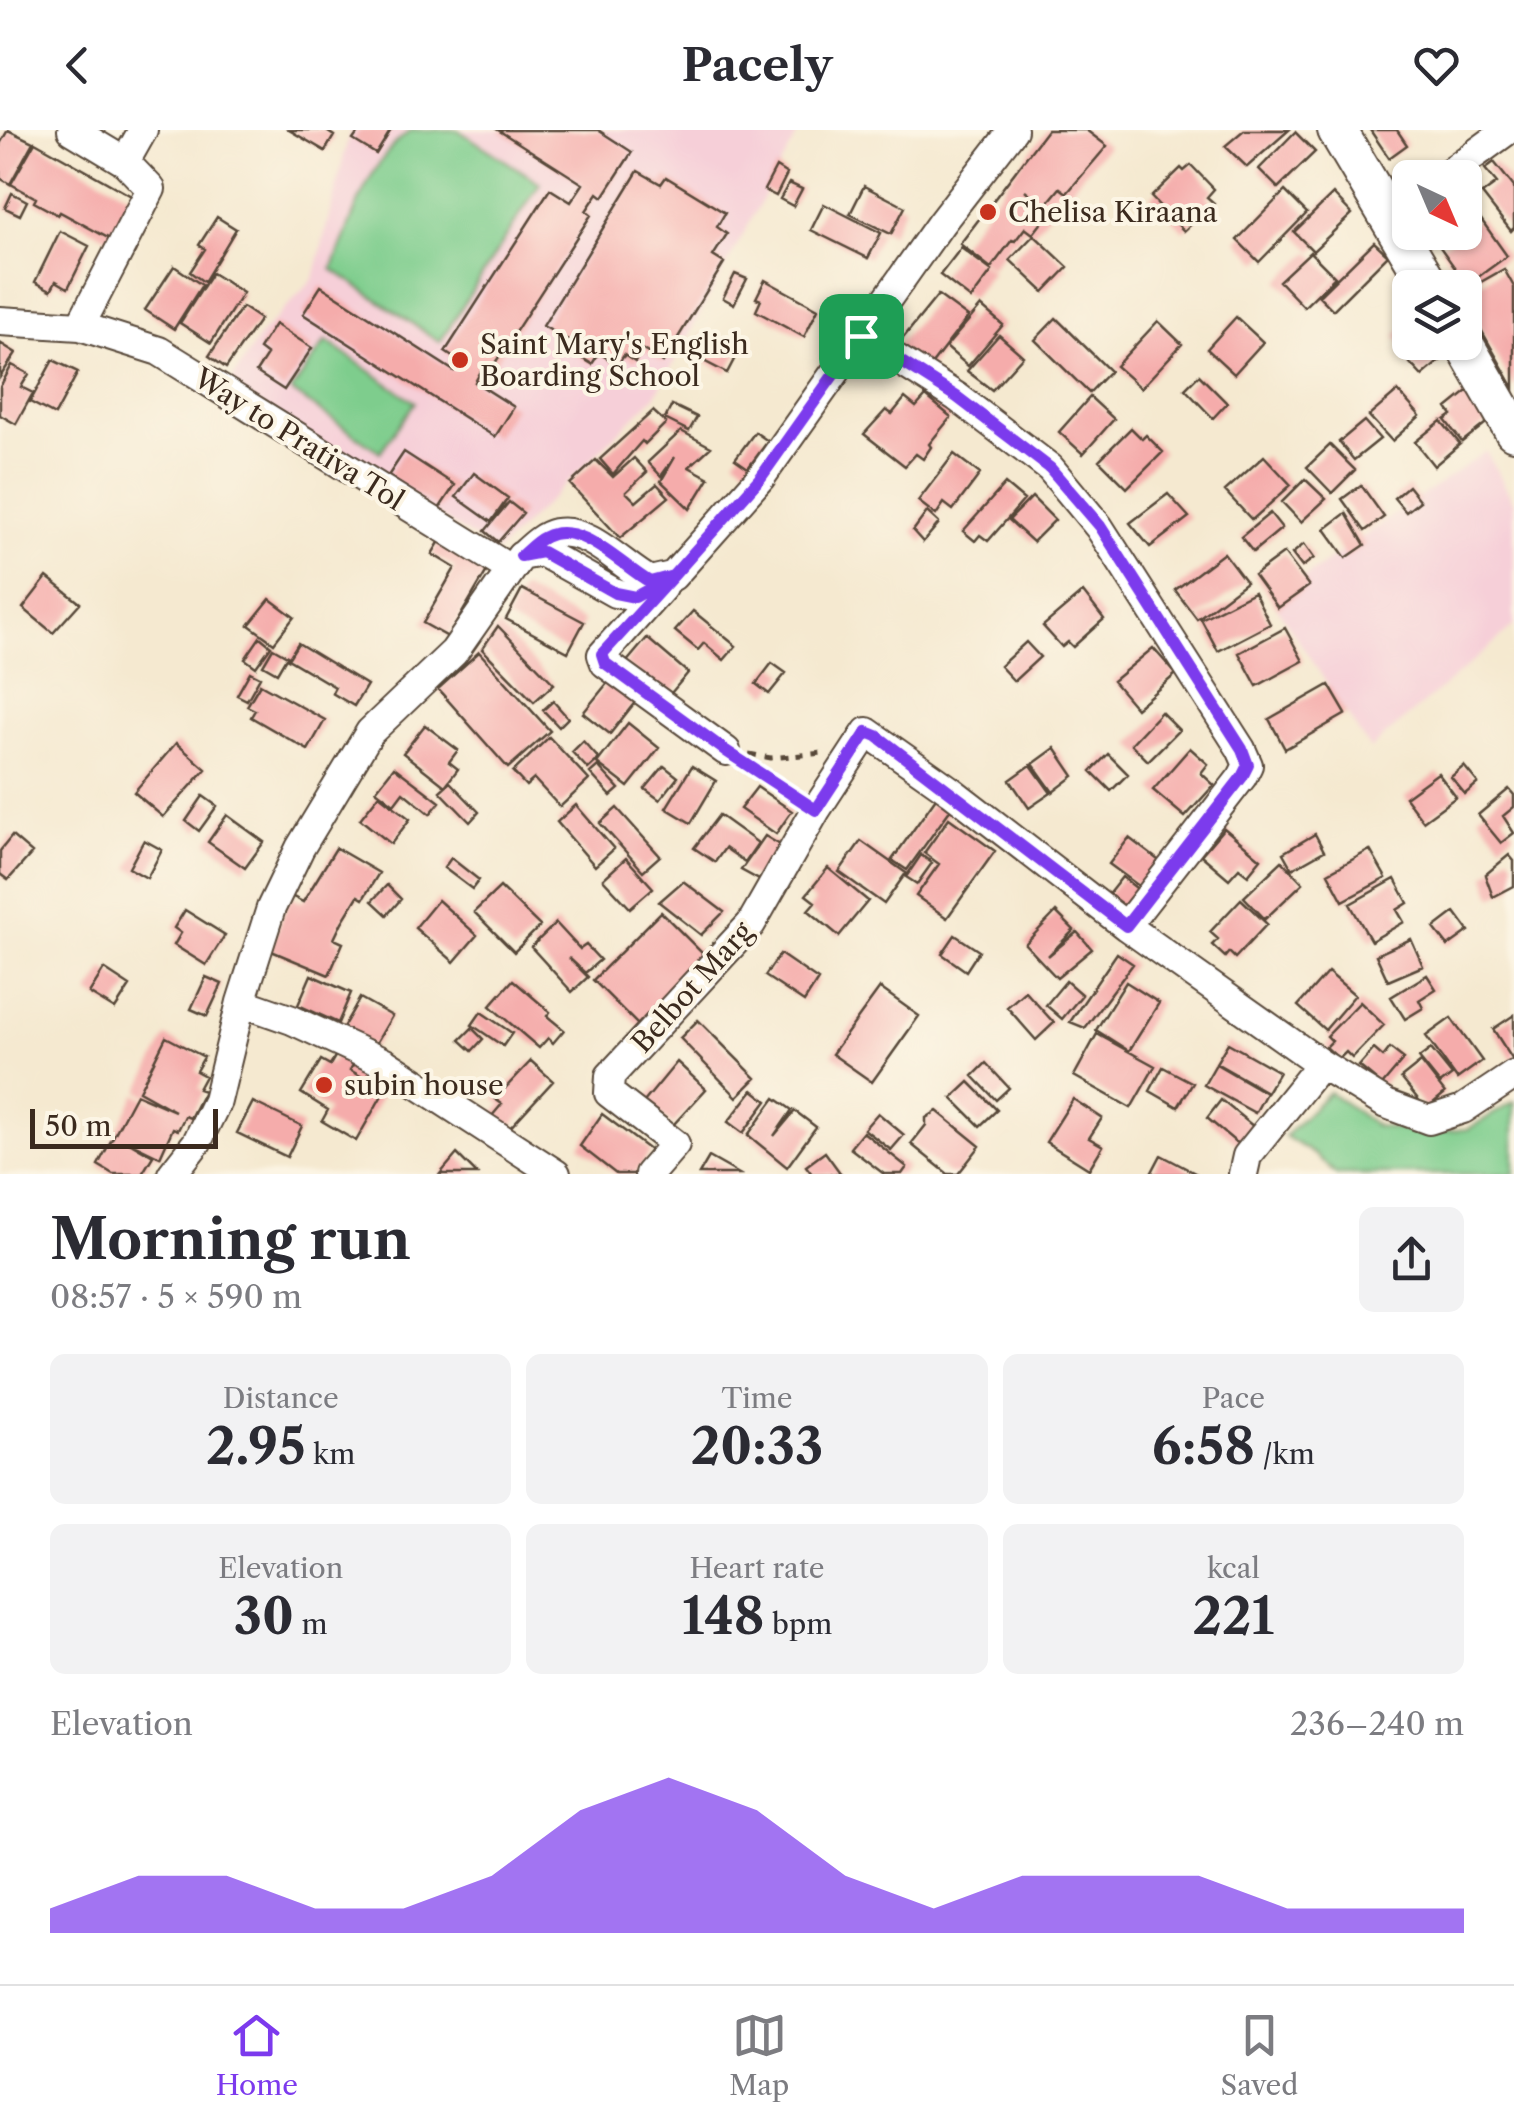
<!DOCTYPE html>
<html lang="en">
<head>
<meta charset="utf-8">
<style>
  body { margin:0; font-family:"Libre Caslon Text",serif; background:#f2f2f3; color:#2b2b33; height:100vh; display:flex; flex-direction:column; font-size:38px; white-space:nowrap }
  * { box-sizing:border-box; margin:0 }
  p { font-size:32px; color:#7c7c81 }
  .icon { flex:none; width:55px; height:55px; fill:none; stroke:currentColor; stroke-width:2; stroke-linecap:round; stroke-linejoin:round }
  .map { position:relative; height:1044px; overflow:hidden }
  .drawer { display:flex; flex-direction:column; background:#fff; flex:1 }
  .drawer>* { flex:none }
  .needle { width:65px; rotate:136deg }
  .tools { position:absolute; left:1392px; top:30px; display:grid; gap:20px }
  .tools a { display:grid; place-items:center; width:90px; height:90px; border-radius:15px; background:#fff; box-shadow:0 2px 8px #0004; font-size:50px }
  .scale { position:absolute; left:30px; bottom:25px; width:188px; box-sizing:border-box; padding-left:10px; border:5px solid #3b2a1e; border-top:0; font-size:28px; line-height:35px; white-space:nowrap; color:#3b2a1e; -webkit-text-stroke:8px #fcf5e5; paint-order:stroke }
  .pin { position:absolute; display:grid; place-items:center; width:85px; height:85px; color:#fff; margin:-42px; border-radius:20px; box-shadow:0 5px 15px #0006 }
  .round { display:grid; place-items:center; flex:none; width:105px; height:105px; border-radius:15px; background:#f2f2f3 }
  .head { display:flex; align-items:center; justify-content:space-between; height:170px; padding:0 50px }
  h1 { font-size:55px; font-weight:800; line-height:75px }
  .figures { display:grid; grid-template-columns:repeat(3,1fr); gap:15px; height:170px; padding:10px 50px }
  .figures div { display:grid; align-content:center; border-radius:15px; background:#f2f2f3; text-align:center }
  .figures b { font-size:50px; font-weight:800 }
  .figures small { font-size:28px; font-weight:400 }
  .figures p { font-size:28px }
  .chart { height:280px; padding:20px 50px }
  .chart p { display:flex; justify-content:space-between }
  .chart svg { width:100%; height:180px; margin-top:10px; fill:#7c3aed; opacity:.7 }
  header { display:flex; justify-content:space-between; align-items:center; height:130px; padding:0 50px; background:#fff; font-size:45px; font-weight:800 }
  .dock { display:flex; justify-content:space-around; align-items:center; height:140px; border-top:2px solid #e1e1e2; background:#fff; font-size:28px; color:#7c7c81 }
  .dock a { display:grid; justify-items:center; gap:5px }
  .dock .on { color:#7c3aed }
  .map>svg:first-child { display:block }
</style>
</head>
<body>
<header><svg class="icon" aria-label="back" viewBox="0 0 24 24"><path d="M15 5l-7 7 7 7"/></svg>Pacely<svg class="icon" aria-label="heart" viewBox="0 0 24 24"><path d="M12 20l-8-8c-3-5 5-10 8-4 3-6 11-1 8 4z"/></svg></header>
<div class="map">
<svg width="1514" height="1044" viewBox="0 0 1514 1044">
  <rect width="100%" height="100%" fill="#fcf5e5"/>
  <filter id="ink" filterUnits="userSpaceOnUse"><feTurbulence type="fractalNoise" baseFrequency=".01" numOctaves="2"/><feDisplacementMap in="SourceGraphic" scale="20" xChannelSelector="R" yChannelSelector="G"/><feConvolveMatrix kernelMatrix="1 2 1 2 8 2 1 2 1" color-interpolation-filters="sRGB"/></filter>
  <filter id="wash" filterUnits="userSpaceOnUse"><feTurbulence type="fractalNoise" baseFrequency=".0048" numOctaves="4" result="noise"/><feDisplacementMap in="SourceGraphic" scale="40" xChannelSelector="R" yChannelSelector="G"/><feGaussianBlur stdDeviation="2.25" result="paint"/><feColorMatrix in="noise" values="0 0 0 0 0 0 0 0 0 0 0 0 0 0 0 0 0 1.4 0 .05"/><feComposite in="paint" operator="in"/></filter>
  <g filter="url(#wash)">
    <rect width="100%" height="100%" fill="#f5e9d0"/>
    <path fill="#f6cfd8" d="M350 0H800L656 265 497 422 228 256 261 204 314 148Z
      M1486 321 1514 373V496L1370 619 1272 470Z"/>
    <path fill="#7ecd8d" stroke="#5c7c56" stroke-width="2.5" d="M412 0H458L540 53 440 212 332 139C352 92 367 30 412 0Z
      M326 211 415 272 380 322 291 261Z
      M1329 962 1376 996 1429 1003 1468 999 1514 972V1044H1336L1315 1025 1285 1006Z"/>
    <g id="blocks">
      <path fill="#f5acab" d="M8 0 33 12 10 54 0 48V14Z
        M289 0H325L334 6 325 21Z
        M360 0H391L376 24 353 10Z
        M498 0H598L632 22 603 67 598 63 586 81 591 85 486 247 480 243 475 252 514 277 495 307 303 184 321 156 454 241 460 232 445 222 550 59 571 72 583 54Z
        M1047 0H1086L1107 16 1067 63 1060 58 1045 76 1025 60 1050 82 1033 104 1025 98 1015 111 1012 110 991 138 960 114Z
        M1244 0H1289L1247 37 1225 16Z
        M1370 0H1397L1407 15 1389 28Z
        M1295 2 1315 22 1278 58 1259 39Z
        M35 12 133 67 110 109 60 82 58 85 34 72 36 68 11 54Z
        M1494 32 1514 57V98L1511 101 1482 64 1497 53 1485 39Z
        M1191 35 1214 59 1207 67 1214 73 1184 101 1151 67 1181 38 1184 41Z
        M776 37 787 44 776 66 764 60Z
        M638 41 661 54 666 47 725 83 717 97 727 104 713 126 724 133 663 232 643 220 635 232 624 225 618 235 599 223 592 234 564 217 568 210 543 196Z
        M789 53 802 59 793 76 780 69Z
        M864 56 905 77 891 104 850 84Z
        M1285 61 1307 83 1259 132 1237 110Z
        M12 63 27 71 20 85 5 78Z
        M1333 64 1352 84 1313 121 1294 102Z
        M824 74 881 103 868 128 811 100Z
        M217 87 236 99 204 152 190 142 205 119 199 115Z
        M1480 88 1507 126 1467 155 1440 117 1465 102V99Z
        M60 101 89 116 68 158 56 151 51 160 35 152Z
        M1034 105 1068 137 1044 162 1010 130Z
        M1374 112 1388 125 1333 180 1319 166Z
        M961 118 992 141 971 169 940 145Z
        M1310 122 1335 147 1304 177 1279 151Z
        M174 136 202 155 174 199 145 180Z
        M1504 139 1514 157V258L1465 171V161Z
        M212 143 243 163 211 213 180 193Z
        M735 144 747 149 734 174 723 168Z
        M765 150 818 179 804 207 756 181 761 170 756 168Z
        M938 165 968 187 928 239 895 218Z
        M981 176 1003 195 968 236 946 217Z
        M242 177 260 189 226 238 209 226Z
        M1236 187 1263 212 1234 244 1207 219Z
        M1056 188 1110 241 1089 263 1035 210Z
        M1158 191 1182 214 1141 258 1116 236Z
        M1410 192V212H1450L1455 218 1422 246 1410 233 1415 228 1395 206Z
        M275 194 312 218 284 260 256 242 267 225 259 219Z
        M703 204 738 222 727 243 692 225Z
        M999 205 1023 226 992 260 967 241Z
        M0 213 16 223 0 247Z
        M53 230 78 242 55 285 30 272Z
        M12 235 29 244 21 257 33 263 16 294 0 285V257Z
        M1199 245 1227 273 1213 288 1185 259Z
        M1398 261 1420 286 1392 311 1369 286Z
        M1468 261 1490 290 1462 312 1445 290 1452 285 1447 278Z
        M926 266 951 287 929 314 931 317 923 329 916 324 905 336 864 304 886 280 892 284 905 268 916 277Z
        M1090 267 1114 289 1083 324 1059 302Z
        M672 275 697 287 689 301 665 289Z
        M653 281 666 293 645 314 642 311 613 344 600 329Z
        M1364 291 1380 309 1354 330 1339 312Z
        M1441 291 1460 314 1434 336 1415 312Z
        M1131 298 1142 309 1146 305 1163 322 1127 358 1099 330Z
        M681 301 711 317 689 337 709 348 690 379 661 351 675 327 661 346 648 332Z
        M755 302 768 311 748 338 735 329Z
        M1330 315 1355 340 1332 363 1307 337Z
        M404 322 455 355 439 379 388 346Z
        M954 324 980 344 953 380 944 373 936 385 918 371Z
        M1264 326 1291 355 1252 390 1225 361Z
        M634 328 647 342 626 362 636 372 657 354 669 367 620 408 570 354 596 330 613 347Z
        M474 343 508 368 491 392 456 367Z
        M1305 349 1326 369 1301 392 1282 372Z
        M1005 354 1024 370 988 411 980 405 975 411 963 401Z
        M1361 355 1384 387 1365 401 1342 369Z
        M1408 356 1420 371 1406 382 1394 368Z
        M1168 364 1189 387 1150 417 1130 393Z
        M1032 367 1055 390 1033 412 1009 390Z
        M509 372 523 383 498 412 485 401Z
        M927 382 939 393 923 412 913 401Z
        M1270 383 1282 398 1253 422 1241 407Z
        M1346 383 1365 415 1346 428 1325 399Z
        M443 406 491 434 448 507 423 493 455 438 432 424Z
        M1304 414 1314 428 1302 437 1292 424Z
        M1224 423 1246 452 1197 489 1175 460Z
        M1284 423 1309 456 1278 478 1254 445Z
        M47 447 80 473 53 503 23 478Z
        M522 459 584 492 568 522 506 489Z
        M1083 462 1104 489 1073 517 1068 512 1062 517 1043 496Z
        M1254 462 1270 494 1218 521 1201 489Z
        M270 469 294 487 274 513 249 495Z
        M693 481 736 516 724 530 704 513 698 520 675 501Z
        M498 496 554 554 534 572 482 519Z
        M1285 498 1303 531 1257 556 1239 523Z
        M260 507 271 516 256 537 245 529Z
        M647 508 688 543 666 569 625 534Z
        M1026 512 1040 527 1014 551 1000 536Z
        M298 513 367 555 354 576 332 563 335 557 288 529Z
        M273 518 287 526 277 543 263 535Z
        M1153 518 1176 544 1136 578 1113 551Z
        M479 522 550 601 508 638 438 559Z
        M772 533 786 543 769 564 756 554Z
        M250 542 260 547 247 570 237 565Z
        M614 545 640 566 610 604 583 583Z
        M260 554 325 590 308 620 251 587 255 580 247 576Z
        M1329 555 1346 584 1285 619 1269 589Z
        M553 571 568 588 559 597 543 580Z
        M1161 582 1179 600 1148 631 1131 614Z
        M628 593 659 618 628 657 597 633Z
        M425 595 458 620 449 632 458 639 445 656 403 623Z
        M549 607 589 650 560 677 534 649 526 656 513 642Z
        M583 611 599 629 588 639 572 622Z
        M176 613 206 639 163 687 134 662Z
        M1055 618 1074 646 1053 662 1033 634Z
        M1190 618 1208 634 1201 643 1214 655 1185 687 1153 660Z
        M1108 624 1128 644 1111 661 1091 641Z
        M1031 635 1051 663 1029 678 1010 650Z
        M598 636 619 659 611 666 590 643Z
        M664 636 678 647 660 670 645 659Z
        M692 636 716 651 691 693 666 678Z
        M1464 636 1478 653 1465 664 1451 647Z
        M394 637 440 672 430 684 403 662 394 674 376 660Z
        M1438 643 1456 667 1423 691 1405 667Z
        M450 652 479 682 470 692 440 661Z
        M757 657 792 681 776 704 740 679Z
        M1509 659 1514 665V677L1503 686 1514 703 1501 713 1478 685Z
        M379 665 410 689 391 714 360 689Z
        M938 665 953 676 907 740 892 730Z
        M203 666 217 676 199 701 186 691Z
        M576 675 614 719 595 736 557 692Z
        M617 678 660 726 643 741 600 693Z
        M227 685 264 712 245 738 208 712Z
        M719 685 758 713 745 732 725 718 715 732 694 718Z
        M949 688 995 721 947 788 916 766 939 734 924 723Z
        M1224 698 1261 729 1248 745 1239 738 1229 749 1201 725Z
        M1315 704 1324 721 1292 739 1283 723Z
        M12 706 32 723 8 750 0 744V721Z
        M765 706 785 718 763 752 741 740Z
        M1129 708 1162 733 1143 759 1109 734Z
        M144 710 162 720 147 748 129 738Z
        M861 711 906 743 884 774 839 742Z
        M336 718 379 743 363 769 358 766 342 792 334 809 343 813 329 845 269 820 291 766 303 772Z
        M1370 720 1386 748 1343 771 1328 743Z
        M921 725 932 733 917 754 906 747Z
        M1509 725 1514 731V756L1493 767 1485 745Z
        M451 728 479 750 472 759 444 738Z
        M626 728 653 758 630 778 603 749Z
        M1282 731 1303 753 1265 789 1244 767Z
        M828 738 868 771 839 806 808 780 815 772 806 765Z
        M1122 747 1145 765 1125 789 1103 771Z
        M1395 749 1408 773 1397 780 1404 792 1371 811 1350 774Z
        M683 751 724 782 701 805 659 772Z
        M387 755 401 769 387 785 372 771Z
        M500 757 540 796 514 822 474 782Z
        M1241 769 1267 794 1235 828 1229 822 1225 827 1212 815 1218 809 1210 802Z
        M438 770 477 805 454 832 415 798Z
        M185 780 225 805 206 835 174 815 181 803 174 798Z
        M661 782 707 828 639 896 593 850Z
        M1056 782 1074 800 1048 826 1077 802 1092 819 1057 848 1025 814Z
        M1455 782 1469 801 1448 816 1434 798Z
        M556 793 580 819 586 815 600 830 585 843 569 828 588 847 572 862 531 817Z
        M955 805 979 821 966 841 942 824Z
        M1411 809 1423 836 1388 851 1376 825Z
        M1117 823 1133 834 1085 898 1070 892Z
        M780 824 818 850 804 872 765 846Z
        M104 839 130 856 115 879 89 863Z
        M1328 842 1355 865 1325 900 1298 876Z
        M311 845 351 863 338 893 298 875Z
        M1427 845 1436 859 1419 870 1423 878 1405 889 1391 867Z
        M206 847 222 854 207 886 191 879Z
        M513 850 550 882 547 886 564 900 553 913 548 908 539 918 490 876Z
        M1066 851 1082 865 1062 889 1046 875Z
        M1126 852 1159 873 1129 921 1096 900Z
        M880 858 919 886 872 952 832 924Z
        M1025 861 1054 893 1036 910 1007 877Z
        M360 868 392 886 374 917 342 899Z
        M1360 872 1384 895 1352 928 1346 922 1339 929 1326 917 1332 911 1327 906Z
        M481 882 512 903 503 916 472 895Z
        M1514 885V932L1493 899Z
        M1451 888 1482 931 1457 949 1426 906Z
        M698 890 756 948 737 967 680 908Z
        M472 898 483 909 472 921 460 910Z
        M1097 904 1155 936 1131 978 1074 946Z
        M166 907 204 927 196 941 205 946 198 959 204 961 190 988 185 986 178 1000 173 998 160 1027 129 1012 153 1026 142 1044H113L98 1035 136 964 175 981 139 961Z
        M1228 913 1279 942 1267 962 1216 933Z
        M340 918 357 928 350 940 385 960 356 1011 322 991 328 980 301 963 321 930 330 935Z
        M1390 918 1404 929 1382 955 1359 936 1374 919 1383 927Z
        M1431 919 1452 945 1440 954 1419 928Z
        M531 931 553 951 507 1001 491 987 502 974 495 969Z
        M677 932 706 959 673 995 644 972Z
        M1421 932 1445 963 1426 979 1401 948Z
        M986 933 1009 958 996 970 973 946Z
        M1216 934 1266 963 1255 983 1204 955Z
        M1163 937 1193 953 1178 977 1150 961Z
        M969 952 997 980 980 996 952 968Z
        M753 960 767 971 743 1003 728 992Z
        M775 968 792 980 774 1006 795 981 816 997 787 1037 748 1005Z
        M1073 969 1102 988 1089 1008 1103 1016 1089 1039 1046 1012Z
        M1221 970 1254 997 1239 1015 1207 988Z
        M253 972 302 996 287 1027 237 1003Z
        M937 981 980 1016 958 1044H948L911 1014 926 995V988Z
        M878 983 904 1005 891 1020 864 999Z
        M602 984 651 1021 635 1044H616L580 1016Z
        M863 1002 907 1037 902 1044H884L850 1018Z
        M825 1022 841 1044H812L806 1036Z
        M457 1024 477 1044H440Z
        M1161 1025 1197 1044H1151Z
        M709 1027 739 1044H699Z"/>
    </g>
  </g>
  <g filter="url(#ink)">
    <use href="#blocks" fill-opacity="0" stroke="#574739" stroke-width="2.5"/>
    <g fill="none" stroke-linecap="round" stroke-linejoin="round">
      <g stroke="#574739" stroke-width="32">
        <path id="street" d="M72 0 125 32 151 59 80 196
          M125 32 143 0
          M1442 48 1508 0
          M0 191 80 196 159 221 510 439
          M861 206 957 267 1050 338 1099 397 1241 619 1248 635 1242 647 1126 796
          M522 426C532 417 542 406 556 403 589 397 623 437 650 451L672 446
          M662 458 602 525 605 533 726 621
          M241 872 292 890 385 933 556 1044
          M172 1044 197 1012 217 971 241 872 271 778 300 718 370 602 454 522 521 426 542 422 615 463 635 467 673 446 761 347 941 93 1013 0
          M649 1044 675 1014 609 963 610 946 751 794 816 680 867 602 951 661 1126 796 1321 934 1386 974 1429 990 1463 979 1514 945
          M1243 1044 1247 1026 1321 934"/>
      </g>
      <g stroke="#574739" stroke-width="42">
        <path id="secondary" d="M1337 0 1431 158
          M1463 212 1514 301"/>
      </g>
      <path stroke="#574739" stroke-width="5" stroke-dasharray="8 8" stroke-linecap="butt" d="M749 624 771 628 822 623
        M745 634 794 666"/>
      <use href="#street" stroke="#fff" stroke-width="28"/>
      <use href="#secondary" stroke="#fff" stroke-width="38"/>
    </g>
  </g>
  <g fill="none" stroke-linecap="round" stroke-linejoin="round" filter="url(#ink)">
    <g stroke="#fff" stroke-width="20">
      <path id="route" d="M861 206 761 347 673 446 635 467 615 463 542 422 521 426C528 420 536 411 545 407 581 389 621 436 650 452L673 446 602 524 605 533 726 621 816 680 867 602 877 606 1126 796 1242 647 1248 635 1242 619 1100 396 1050 338 957 267 861 206"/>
    </g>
    <use href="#route" stroke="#7c3aed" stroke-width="12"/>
  </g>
  <g fill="#c8321e" stroke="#fcf5e5" stroke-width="4">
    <circle cx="988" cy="82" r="10"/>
    <circle cx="460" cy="230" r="10"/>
    <circle cx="324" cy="955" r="10"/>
  </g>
  <g text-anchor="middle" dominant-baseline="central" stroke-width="8" stroke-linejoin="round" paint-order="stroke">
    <g font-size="28" fill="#3b2a1e" stroke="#fcf5e5" text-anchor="start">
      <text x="1008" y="82">Chelisa Kiraana</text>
      <text x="480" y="214">Saint Mary's English<tspan x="480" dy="32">Boarding School</tspan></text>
      <text x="344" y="955">subin house</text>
    </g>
    <g font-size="28" fill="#3b2a1e" stroke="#fcf5e5">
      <text transform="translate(299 309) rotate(32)">Way to Prativa Tol</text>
      <text transform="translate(692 857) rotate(-48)">Belbot Marg</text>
    </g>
  </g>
</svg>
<div class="tools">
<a><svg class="needle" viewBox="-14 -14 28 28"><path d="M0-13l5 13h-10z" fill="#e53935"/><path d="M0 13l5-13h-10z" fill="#7c7c81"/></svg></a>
<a><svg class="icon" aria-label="layers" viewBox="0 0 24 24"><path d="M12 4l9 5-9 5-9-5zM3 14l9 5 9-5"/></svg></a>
</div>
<div class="scale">50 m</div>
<div class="pin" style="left:861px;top:206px;background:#1e9e55"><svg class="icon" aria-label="arrive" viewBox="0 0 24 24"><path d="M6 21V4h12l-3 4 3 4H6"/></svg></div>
</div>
<section class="drawer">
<div class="head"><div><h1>Morning run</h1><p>08:57 · 5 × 590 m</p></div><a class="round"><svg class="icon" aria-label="share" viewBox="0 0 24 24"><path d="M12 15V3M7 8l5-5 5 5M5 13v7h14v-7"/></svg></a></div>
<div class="figures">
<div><p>Distance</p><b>2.95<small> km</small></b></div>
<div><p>Time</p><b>20:33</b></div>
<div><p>Pace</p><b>6:58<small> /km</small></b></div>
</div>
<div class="figures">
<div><p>Elevation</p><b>30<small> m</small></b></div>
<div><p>Heart rate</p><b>148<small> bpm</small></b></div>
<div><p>kcal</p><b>221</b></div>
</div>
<div class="chart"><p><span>Elevation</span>236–240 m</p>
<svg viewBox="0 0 160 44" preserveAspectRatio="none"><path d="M0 44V38L10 30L20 30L30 38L40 38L50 30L60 14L70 6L80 14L90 30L100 38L110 30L120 30L130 30L140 38L150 38L160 38V44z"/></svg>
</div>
</section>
<nav class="dock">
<a class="on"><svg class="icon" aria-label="home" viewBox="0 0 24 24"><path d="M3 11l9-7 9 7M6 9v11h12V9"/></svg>Home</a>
<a><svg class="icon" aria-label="map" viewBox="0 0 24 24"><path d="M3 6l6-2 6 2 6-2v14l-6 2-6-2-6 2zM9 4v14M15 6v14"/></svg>Map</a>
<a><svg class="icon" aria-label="saved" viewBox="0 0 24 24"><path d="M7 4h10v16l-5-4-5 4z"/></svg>Saved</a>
</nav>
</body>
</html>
